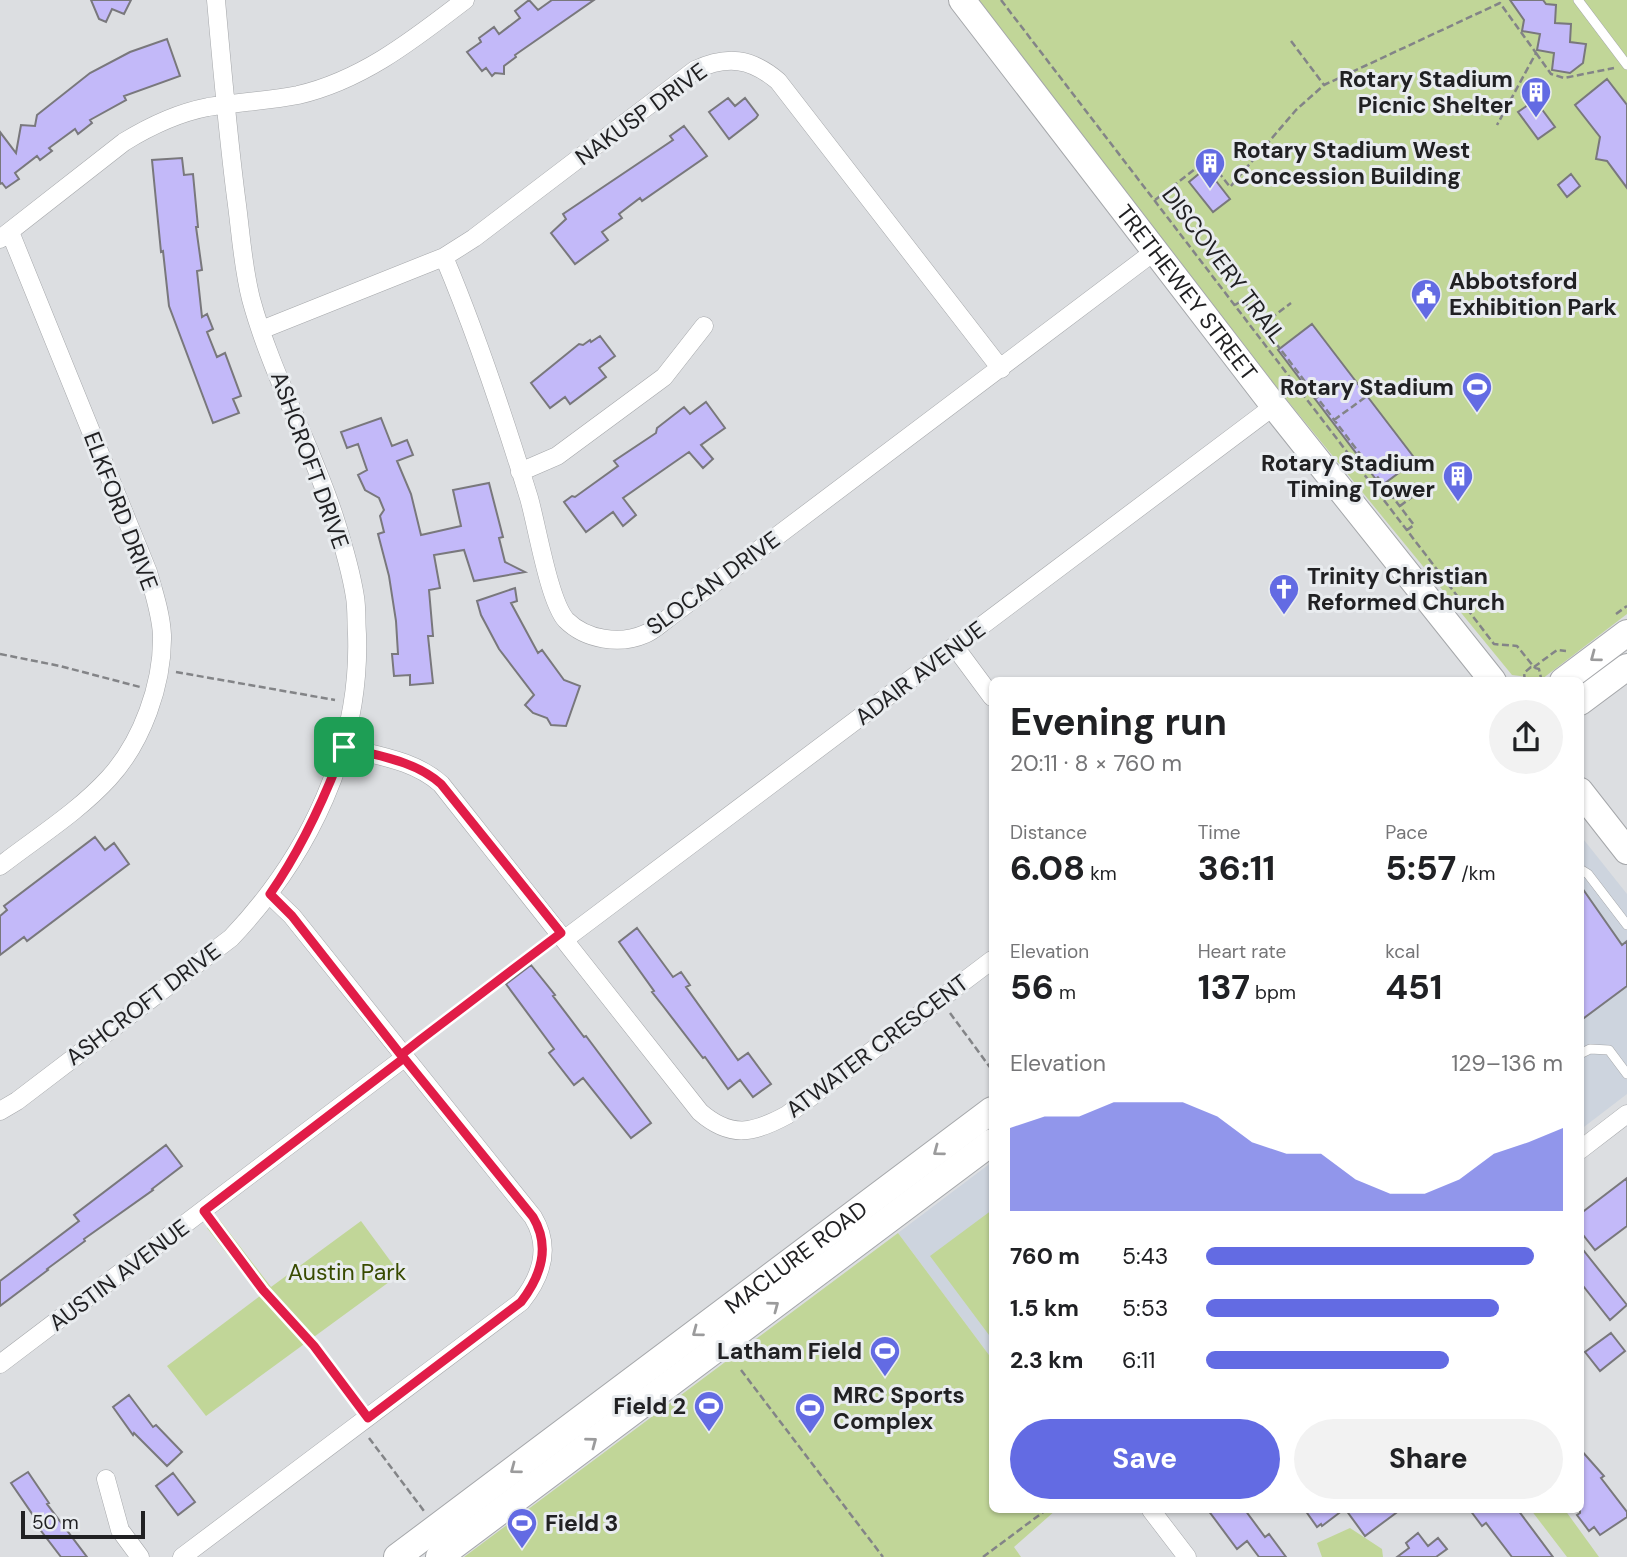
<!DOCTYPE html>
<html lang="en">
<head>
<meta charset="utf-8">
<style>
  body { margin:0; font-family:"DM Sans",sans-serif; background:#f2f2f2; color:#202124; height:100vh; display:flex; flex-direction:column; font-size:26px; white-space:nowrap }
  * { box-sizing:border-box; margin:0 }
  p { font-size:23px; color:#757577 }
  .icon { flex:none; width:38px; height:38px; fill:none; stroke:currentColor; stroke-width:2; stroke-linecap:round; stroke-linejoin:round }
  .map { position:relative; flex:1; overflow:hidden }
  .drawer { position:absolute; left:989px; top:677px; width:595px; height:836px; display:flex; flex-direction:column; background:#fff; border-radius:10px; box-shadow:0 2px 5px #0004 }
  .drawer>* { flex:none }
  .scale { position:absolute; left:21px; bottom:18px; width:124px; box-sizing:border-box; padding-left:7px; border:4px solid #212123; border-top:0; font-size:19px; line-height:24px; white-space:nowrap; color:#212123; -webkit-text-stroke:5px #e9ecef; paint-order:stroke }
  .pin { position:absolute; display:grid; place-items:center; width:60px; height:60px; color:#fff; margin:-30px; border-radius:14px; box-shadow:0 4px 10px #0006 }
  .round { display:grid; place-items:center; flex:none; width:74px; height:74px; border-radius:37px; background:#f2f2f2 }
  .overview { display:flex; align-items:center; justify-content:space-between; height:119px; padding:0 21px }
  h1 { font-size:38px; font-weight:700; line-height:52px }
  .stats { display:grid; grid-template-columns:repeat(3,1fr); gap:10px; height:119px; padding:7px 21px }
  .stats div { display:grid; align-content:center }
  .stats b { font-size:35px; font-weight:700 }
  .stats small { font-size:19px; font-weight:400 }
  .stats p { font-size:19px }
  .chart { height:196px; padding:14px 21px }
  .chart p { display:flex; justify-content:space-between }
  .chart svg { width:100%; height:126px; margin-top:7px; fill:#636be3; opacity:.7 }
  .primary-button { display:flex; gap:14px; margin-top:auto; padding:14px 21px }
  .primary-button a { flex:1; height:80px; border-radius:42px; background:#636be3; color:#fff; font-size:28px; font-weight:700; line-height:80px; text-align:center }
  .primary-button a+a { background:#f2f2f2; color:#202124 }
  ul { padding:0 21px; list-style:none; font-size:23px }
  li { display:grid; grid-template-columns:112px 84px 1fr; align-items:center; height:52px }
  li i { height:18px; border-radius:9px; background:#636be3 }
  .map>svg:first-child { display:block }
</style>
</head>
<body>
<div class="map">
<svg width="1627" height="1557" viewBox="0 0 1627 1557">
  <rect width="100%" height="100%" fill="#dcdee1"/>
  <path fill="#cdd4de" d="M1580 835 1627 894V1094L1580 1130Z
    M992 1162V1359L898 1233Z"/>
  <path fill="#c1d698" d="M978 0H1627V614L1542 679 1512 675 1282 394Z
    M992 1210V1339L930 1256Z
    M219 1219 271 1287 361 1221 400 1274 206 1416 167 1366 260 1296 207 1228Z
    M898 1233 992 1359V1510H1056L1014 1547 1021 1557H464Z
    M1531 1510H1565L1599 1557H1567Z
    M1350 1528 1382 1549 1383 1557H1322L1317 1543Z"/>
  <path fill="#c3b9f9" stroke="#79787c" stroke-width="2" d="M91 0H131L124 14 112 9 106 22 99 19Z
    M529 0 538 10 552 0H594L515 55 516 57 504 66V74L495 73 492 76 486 68 482 71 467 52 481 42 479 38 494 27 499 34 520 18 515 11Z
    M1510 0H1543L1546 4 1556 5 1555 23 1571 24 1570 42 1586 44 1583 63 1570 73 1552 70 1554 53 1537 50 1540 34 1522 31 1524 20Z
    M167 39 180 76 124 96 126 100 90 120 92 123 78 134 75 129 49 148 52 151 40 160 37 156 15 173 19 179 6 188 2 183 0 184V132L16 153 21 125 35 126 37 115 90 73 130 52Z
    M1607 79 1627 105V188L1607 161 1596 159 1600 137 1575 105Z
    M728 98 735 106 745 98 758 115 756 118 729 139 709 112Z
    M1535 100 1555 127 1538 139 1518 112Z
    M684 126 707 156 642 201 640 198 619 214 622 218 602 232 608 240 575 264 551 233 566 219 563 214 673 140 670 136Z
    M182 158 184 175 193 174 198 227H196L202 270 197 271 202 317 207 314 213 329 207 332 217 357 225 353 241 396 233 399 239 413 213 423 169 306 163 251 161 252 152 160Z
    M1206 168 1230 199 1213 212 1189 182Z
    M1571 174 1580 186 1567 197 1558 185Z
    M1312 324 1416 460 1381 486 1278 350Z
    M600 336 615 356 599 368 606 377 570 404 565 397 550 408 531 383 579 344 583 345 590 340 591 342Z
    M706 402 725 428 701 445 713 459 703 468 689 452 623 498 636 515 623 526 613 512 586 532 564 502 572 496 575 497 618 466 614 461 656 433 657 428 684 407 690 414Z
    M381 418 392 446 407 440 413 455 397 461 411 494 421 535 461 526 453 490 489 483 503 537 499 538 505 562 525 572 474 581 464 550 434 555 440 588 429 590 433 636H428L433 683 410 685V675L394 676 392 654H398L396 621 389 576 378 534 384 532 380 516 384 510 379 498 365 490 358 475 367 470 358 444 347 448 341 432Z
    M515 588 517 601 511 603 538 653 542 650 564 680 580 686 566 726 551 725 547 718 533 713 525 705 534 695 499 649 481 615 477 601Z
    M95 837 105 850 114 843 129 864 27 941 24 937 0 955V916L7 910 4 906Z
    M1580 885 1622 945 1627 941V986L1580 1021Z
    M637 928 673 977 681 972 690 985 686 987 738 1060 748 1053 771 1084 753 1097 740 1080 728 1089 705 1057 703 1058 663 1006 652 992 654 991 619 942Z
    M531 965 555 995 553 996 584 1037 586 1036 651 1123 631 1138 583 1078 574 1085 549 1053 554 1049 506 984Z
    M166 1145 182 1166 152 1189 153 1190 84 1239 85 1241 47 1269 48 1270 0 1306V1281L79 1221 74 1215Z
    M1627 1178V1226L1595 1250 1580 1231V1214Z
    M1580 1246 1627 1305 1610 1320 1580 1282Z
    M1611 1333 1625 1351 1600 1371 1585 1352Z
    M129 1395 153 1427 156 1425 182 1452 167 1466 134 1433 133 1435 113 1407Z
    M1580 1449 1604 1476 1601 1478 1627 1512V1517L1600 1535 1594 1527 1589 1531 1577 1515 1580 1513Z
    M28 1472 49 1503 47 1504 87 1557H61L35 1523 37 1521 11 1483Z
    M173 1473 195 1502 178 1515 156 1486Z
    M1208 1510H1245L1265 1537 1269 1534 1286 1557H1259L1247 1541 1237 1549Z
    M1305 1510H1343L1322 1526 1321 1524 1317 1527Z
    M1346 1510H1400L1365 1536Z
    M1470 1510H1518L1553 1557H1512L1486 1523 1482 1526Z
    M1418 1533 1428 1546 1438 1538 1447 1549 1436 1557H1397L1409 1548 1406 1543Z"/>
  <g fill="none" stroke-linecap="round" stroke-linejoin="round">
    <g stroke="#a5a7aa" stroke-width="10">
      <path id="lane" d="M1578 0 1627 65
        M1580 869 1588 874 1627 925
        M1580 1054 1590 1049 1609 1050 1627 1074"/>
    </g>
    <g stroke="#a5a7aa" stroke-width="19">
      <path id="street" d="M0 239 124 142C150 126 177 113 208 107 238 102 268 101 298 95 363 80 414 39 465 0
        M444 257C477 335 504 417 529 498 537 526 549 601 566 620 586 640 620 645 645 634 653 631 660 624 667 619L1155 251
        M261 330 444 257 474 238 695 70C727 55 751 58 778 81L1001 369
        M520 472 557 456 664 377 704 326
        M955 647 992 697
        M344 747C378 756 414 760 441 784L700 1112C731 1139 754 1133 787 1115L992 960
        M0 866C36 838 78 812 109 778 142 742 163 684 162 635 161 614 154 593 148 572L10 232
        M565 939 1274 406
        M0 1111 17 1101 231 938C309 856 361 748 357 634 356 622 357 609 355 597 351 571 342 541 334 516 310 442 271 373 251 299 243 268 241 236 237 205 228 137 222 68 216 0
        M1580 1150 1627 1114
        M0 1364 404 1058
        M106 1479 120 1530 140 1557
        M1151 1510 1187 1557
        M182 1557 521 1302C542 1276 551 1247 533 1217L292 916 269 894"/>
    </g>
    <g stroke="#a5a7aa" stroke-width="28">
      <g id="secondary">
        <path id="s1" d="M962 0 1274 406 1493 681"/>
        <path d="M1563 681 1627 633"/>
        <path d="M1580 702 1627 667"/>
        <path d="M1580 791 1627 851"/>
        <path id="s2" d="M397 1557 992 1110"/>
        <path d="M439 1557 992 1142"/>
      </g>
    </g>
    <path stroke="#838487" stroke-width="2.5" stroke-dasharray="7 3.5" stroke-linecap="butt" d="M1001 0 1494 644 1517 646 1534 667 1557 650 1566 651
      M1291 41 1324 85
      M1536 53 1551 74 1564 78 1614 68
      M1205 155 1230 187 1296 110 1324 85 1500 3 1536 53 1497 125
      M1155 200 1208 159
      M1235 305 1243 300 1414 525 1407 530
      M1262 325 1291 303
      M1334 420 1367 396
      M1400 506 1429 484
      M1616 614 1627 606
      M0 654 60 666 140 687
      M176 672 335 700
      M1525 681 1524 673 1531 667 1539 669 1541 678
      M950 1013 992 1070
      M415 1044 547 944
      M214 1225 263 1290 314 1346 358 1405
      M741 1370 883 1557
      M369 1438 424 1511
      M983 1557 1046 1510"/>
    <use href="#lane" stroke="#fff" stroke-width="9"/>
    <use href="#street" stroke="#fff" stroke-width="18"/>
    <use href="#secondary" stroke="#fff" stroke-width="26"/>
  </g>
  <defs><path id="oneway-chevron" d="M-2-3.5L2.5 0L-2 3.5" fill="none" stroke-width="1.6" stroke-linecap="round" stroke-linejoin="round" transform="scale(1.75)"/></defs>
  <g stroke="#9b9b9c">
    <use href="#oneway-chevron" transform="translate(1595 657) rotate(143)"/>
    <use href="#oneway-chevron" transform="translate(938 1151) rotate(143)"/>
    <use href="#oneway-chevron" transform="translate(774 1306) rotate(-37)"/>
    <use href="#oneway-chevron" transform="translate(697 1332) rotate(143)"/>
    <use href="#oneway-chevron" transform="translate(592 1442) rotate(-37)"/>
    <use href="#oneway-chevron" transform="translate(515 1469) rotate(143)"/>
  </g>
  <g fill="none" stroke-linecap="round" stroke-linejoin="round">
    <g stroke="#fff" stroke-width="14">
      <path id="route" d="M344 747C324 800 302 848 270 894L292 916 401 1055 404 1058 533 1217C551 1247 541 1276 521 1302L368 1418 314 1346 263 1290 204 1211 404 1058 401 1055 420 1040 561 933 441 784C414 760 377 756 344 747"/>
    </g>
    <use href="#route" stroke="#e11d48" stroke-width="9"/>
  </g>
  <defs>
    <g id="building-pin" transform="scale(1.575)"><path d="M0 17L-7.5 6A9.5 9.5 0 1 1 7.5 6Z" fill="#636be3" stroke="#e9ecef"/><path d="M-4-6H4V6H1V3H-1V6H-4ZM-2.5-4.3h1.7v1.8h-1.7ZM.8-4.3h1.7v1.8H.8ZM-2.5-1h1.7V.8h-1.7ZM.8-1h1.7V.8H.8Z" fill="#fff"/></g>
    <g id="civic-pin" transform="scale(1.575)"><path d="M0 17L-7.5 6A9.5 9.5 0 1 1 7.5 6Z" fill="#636be3" stroke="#e9ecef"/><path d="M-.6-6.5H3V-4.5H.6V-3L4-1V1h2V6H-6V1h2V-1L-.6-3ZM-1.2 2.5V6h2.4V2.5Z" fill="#fff"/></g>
    <g id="stadium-pin" transform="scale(1.575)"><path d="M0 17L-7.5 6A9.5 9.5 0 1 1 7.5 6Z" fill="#636be3" stroke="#e9ecef"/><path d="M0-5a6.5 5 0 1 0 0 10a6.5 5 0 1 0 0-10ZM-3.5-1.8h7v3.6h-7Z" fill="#fff"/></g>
    <g id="church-pin" transform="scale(1.575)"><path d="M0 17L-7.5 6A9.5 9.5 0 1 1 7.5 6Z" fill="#636be3" stroke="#e9ecef"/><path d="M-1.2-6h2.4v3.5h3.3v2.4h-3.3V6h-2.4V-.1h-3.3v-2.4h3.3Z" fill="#fff"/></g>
  </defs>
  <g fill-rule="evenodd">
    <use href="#building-pin" x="1536" y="92"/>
    <use href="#building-pin" x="1210" y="163"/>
    <use href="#civic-pin" x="1426" y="294"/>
    <use href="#stadium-pin" x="1477" y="387"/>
    <use href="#building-pin" x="1458" y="476"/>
    <use href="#church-pin" x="1284" y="589"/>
    <use href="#stadium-pin" x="885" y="1351"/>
    <use href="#stadium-pin" x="709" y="1406"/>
    <use href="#stadium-pin" x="810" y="1408"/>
    <use href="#stadium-pin" x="522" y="1523"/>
  </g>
  <g text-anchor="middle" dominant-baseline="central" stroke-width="6" stroke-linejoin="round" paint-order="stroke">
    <g font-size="23" font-weight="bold" fill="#212123" stroke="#e9ecef" text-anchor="end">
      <text x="1513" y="79">Rotary Stadium<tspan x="1513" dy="26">Picnic Shelter</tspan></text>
      <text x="1233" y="150" text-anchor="start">Rotary Stadium West<tspan x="1233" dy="26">Concession Building</tspan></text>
      <text x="1449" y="281" text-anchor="start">Abbotsford<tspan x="1449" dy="26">Exhibition Park</tspan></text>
      <text x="1454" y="387">Rotary Stadium</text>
      <text x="1435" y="463">Rotary Stadium<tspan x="1435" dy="26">Timing Tower</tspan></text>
      <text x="1307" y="576" text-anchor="start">Trinity Christian<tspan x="1307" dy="26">Reformed Church</tspan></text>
      <text x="862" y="1351">Latham Field</text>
      <text x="833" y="1395" text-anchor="start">MRC Sports<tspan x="833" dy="26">Complex</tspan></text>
      <text x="686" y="1406">Field 2</text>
      <text x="545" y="1523" text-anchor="start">Field 3</text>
    </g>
    <g font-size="23" fill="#212123" stroke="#e9ecef">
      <text transform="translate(641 114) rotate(-36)">NAKUSP DRIVE</text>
      <text transform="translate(1224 265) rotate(53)">DISCOVERY TRAIL</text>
      <text stroke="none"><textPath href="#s1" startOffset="369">TRETHEWEY STREET</textPath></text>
      <text transform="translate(310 460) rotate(70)">ASHCROFT DRIVE</text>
      <text transform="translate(121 511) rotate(69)">ELKFORD DRIVE</text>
      <text transform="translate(713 583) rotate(-36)">SLOCAN DRIVE</text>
      <text transform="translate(920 673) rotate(-37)">ADAIR AVENUE</text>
      <text transform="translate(143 1004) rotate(-37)">ASHCROFT DRIVE</text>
      <text transform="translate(877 1046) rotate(-37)">ATWATER CRESCENT</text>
      <text stroke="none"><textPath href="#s2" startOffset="499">MACLURE ROAD</textPath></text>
      <text transform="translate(119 1275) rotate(-37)">AUSTIN AVENUE</text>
    </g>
    <g font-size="23" fill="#384a00" stroke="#e9ecef">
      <text x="347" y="1272">Austin Park</text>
    </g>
  </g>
</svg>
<div class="scale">50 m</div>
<div class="pin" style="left:344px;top:747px;background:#1e9e55"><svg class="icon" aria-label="arrive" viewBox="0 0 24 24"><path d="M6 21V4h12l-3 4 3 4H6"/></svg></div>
<section class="drawer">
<div class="overview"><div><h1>Evening run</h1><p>20:11 · 8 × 760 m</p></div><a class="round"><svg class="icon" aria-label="share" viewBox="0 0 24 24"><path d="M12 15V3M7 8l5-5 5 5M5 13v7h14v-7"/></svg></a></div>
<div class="stats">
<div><p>Distance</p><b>6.08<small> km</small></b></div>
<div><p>Time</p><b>36:11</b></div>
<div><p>Pace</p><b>5:57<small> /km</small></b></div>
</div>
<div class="stats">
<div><p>Elevation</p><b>56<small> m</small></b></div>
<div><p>Heart rate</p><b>137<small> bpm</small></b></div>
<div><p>kcal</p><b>451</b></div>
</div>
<div class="chart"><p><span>Elevation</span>129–136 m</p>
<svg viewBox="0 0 160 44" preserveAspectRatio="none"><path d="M0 44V15L10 11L20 11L30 6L40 6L50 6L60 11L70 20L80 24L90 24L100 33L110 38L120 38L130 33L140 24L150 20L160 15V44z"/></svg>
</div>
<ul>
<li><b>760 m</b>5:43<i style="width:92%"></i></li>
<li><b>1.5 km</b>5:53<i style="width:82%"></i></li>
<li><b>2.3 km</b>6:11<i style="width:68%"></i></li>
</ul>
<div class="primary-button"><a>Save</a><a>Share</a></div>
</section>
</div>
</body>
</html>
